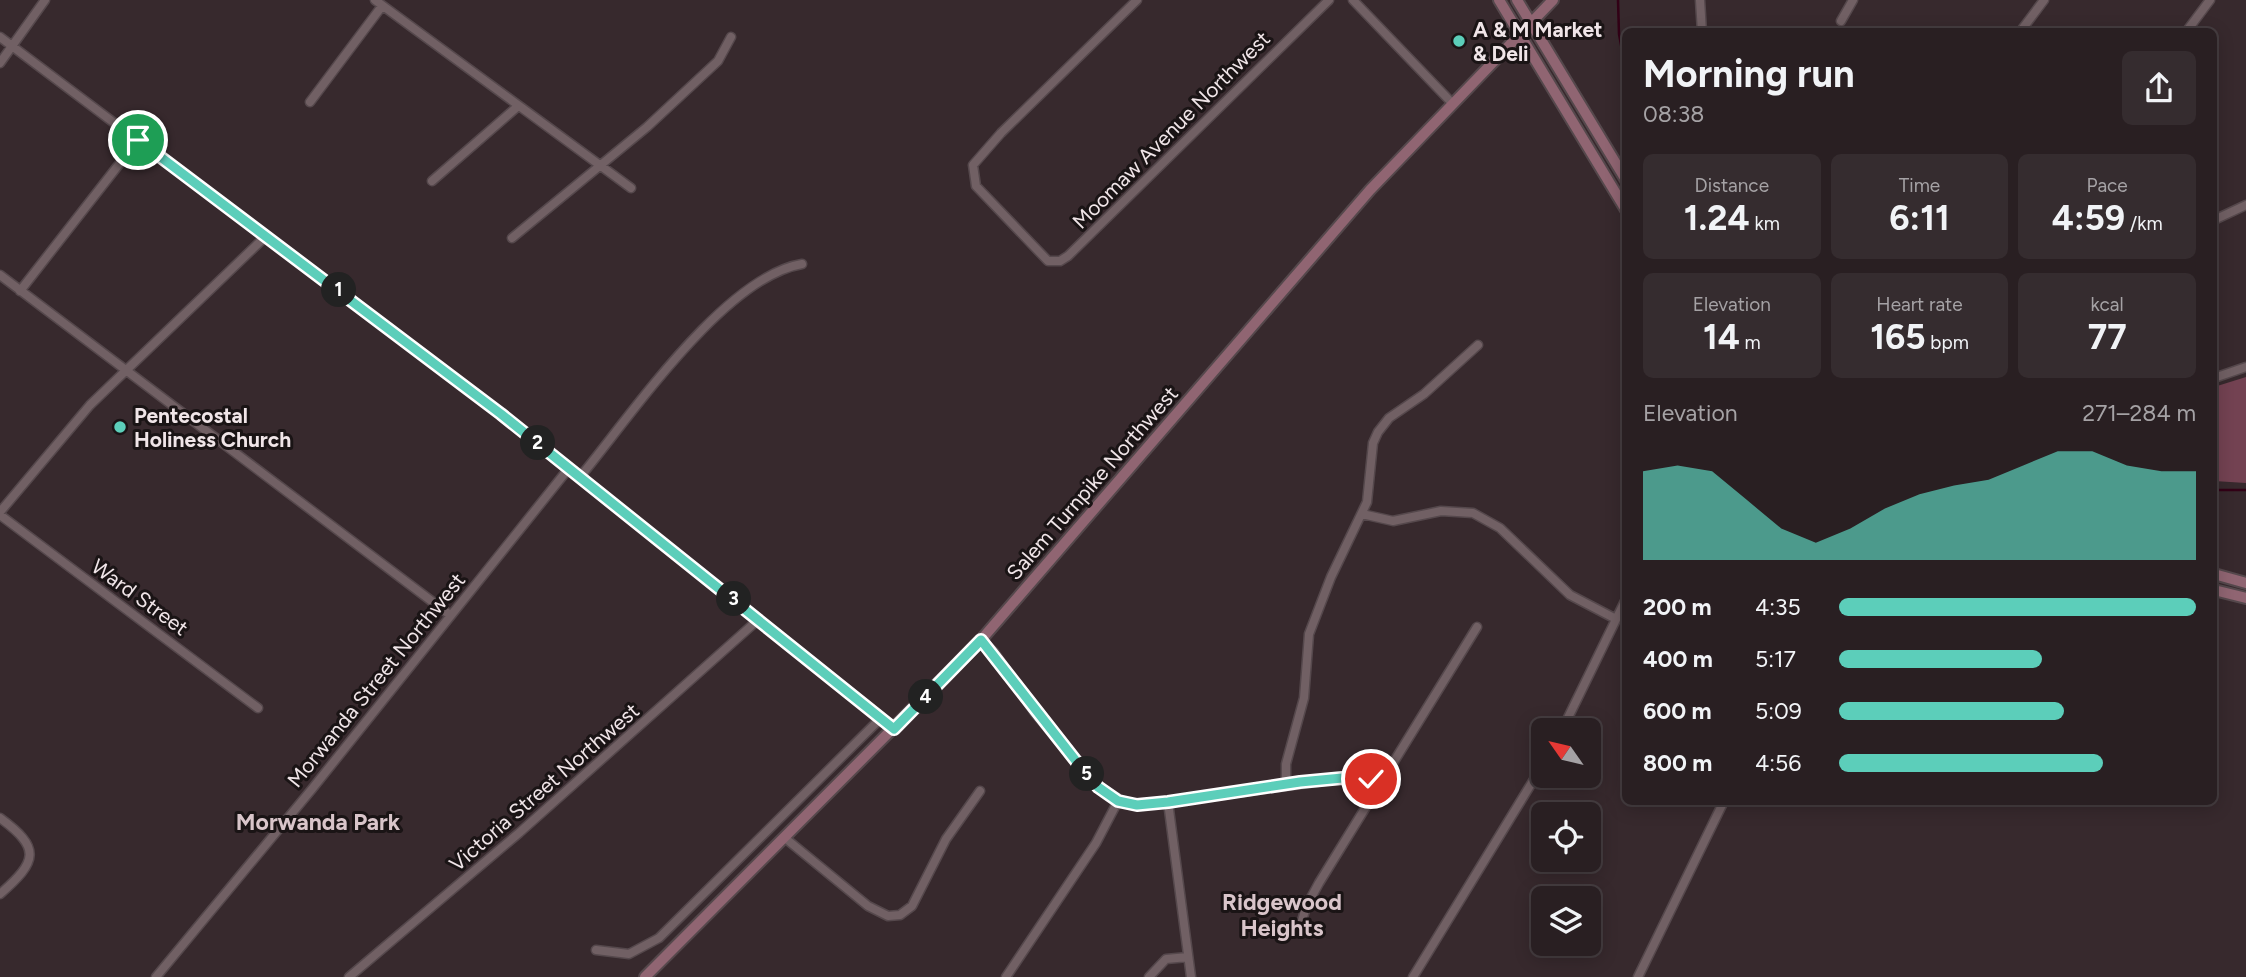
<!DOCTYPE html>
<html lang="en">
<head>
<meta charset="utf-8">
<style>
  body { margin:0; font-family:Figtree,sans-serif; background:#352c2f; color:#f1f3f6; height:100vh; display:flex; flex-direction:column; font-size:26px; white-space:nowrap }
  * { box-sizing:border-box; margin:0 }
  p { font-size:23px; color:#a5a2a5 }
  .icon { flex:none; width:38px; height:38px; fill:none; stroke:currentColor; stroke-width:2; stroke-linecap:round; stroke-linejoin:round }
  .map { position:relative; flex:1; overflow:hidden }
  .sheet { position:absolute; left:1622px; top:28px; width:595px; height:777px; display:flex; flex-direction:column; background:#291f22; border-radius:10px; box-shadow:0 4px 18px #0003,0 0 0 2px #453d40 }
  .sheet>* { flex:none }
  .needle { width:46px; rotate:304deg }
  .controls { position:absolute; left:1531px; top:718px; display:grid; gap:14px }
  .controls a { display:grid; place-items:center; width:70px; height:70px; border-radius:10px; background:#291f22; box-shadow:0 4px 18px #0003,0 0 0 2px #453d40; font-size:35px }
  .pin { position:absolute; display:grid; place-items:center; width:60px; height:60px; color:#fff; margin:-30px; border:4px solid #fff; border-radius:50%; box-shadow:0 2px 7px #0007 }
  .km { position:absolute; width:35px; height:35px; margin:-18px; border-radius:50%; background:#222; color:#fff; font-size:19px; line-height:35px; text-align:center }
  .round { display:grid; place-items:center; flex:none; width:74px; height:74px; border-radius:10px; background:#352c2f }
  .overview { display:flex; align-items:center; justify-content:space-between; height:119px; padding:0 21px }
  h1 { font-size:38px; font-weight:700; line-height:52px }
  .stats { display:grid; grid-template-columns:repeat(3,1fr); gap:10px; height:119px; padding:7px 21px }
  .stats div { display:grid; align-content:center; border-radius:10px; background:#352c2f; text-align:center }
  .stats b { font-size:35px; font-weight:700 }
  .stats small { font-size:19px; font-weight:400 }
  .stats p { font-size:19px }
  .chart { height:196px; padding:14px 21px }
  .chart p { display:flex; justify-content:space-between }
  .chart svg { width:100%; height:126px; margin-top:7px; fill:#5cceba; opacity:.7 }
  ul { padding:0 21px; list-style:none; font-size:23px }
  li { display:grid; grid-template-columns:112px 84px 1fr; align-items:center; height:52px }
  li i { height:18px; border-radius:9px; background:#5cceba }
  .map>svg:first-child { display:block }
</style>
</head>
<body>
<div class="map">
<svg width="2246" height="977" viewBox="0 0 2246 977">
  <rect width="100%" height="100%" fill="#37292d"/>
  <path fill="#734252" d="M2246 377V483L2214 481V387Z"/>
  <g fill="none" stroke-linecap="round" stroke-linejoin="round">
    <path stroke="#320116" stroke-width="2.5" d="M1618 0 1619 34 1626 72
      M2214 490H2246"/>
    <g stroke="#55484c" stroke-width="11">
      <path id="street" d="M375 0 631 188
        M1137 0 1001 133 973 165 976 186 1048 261H1060L1068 256 1329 0
        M1353 0 1453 104
        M1700 0 1702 32
        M1841 21 1853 0
        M2020 32 2044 0
        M2186 32 2210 0
        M0 37 501 414 894 729
        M0 63 45 0
        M310 102 382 6
        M432 181 517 107
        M2214 220 2246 205
        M512 238 647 127 718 61 731 37
        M0 275 450 615
        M20 291 138 140
        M2214 378 2246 367
        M580 477C630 417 724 277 802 264
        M0 512 90 405 266 236
        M1362 514 1393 521 1441 511 1473 513 1500 528 1570 595 1616 619
        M0 515 258 708
        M981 640 994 652 1035 713 1098 787 1128 804 1168 802 1353 777 1371 779 1380 786
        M1562 730 1626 599
        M1286 785V764L1304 698 1309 634 1331 577 1367 502 1373 443 1378 432 1389 418 1424 394 1478 345
        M1168 802 1191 977
        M0 818C41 848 38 861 0 894
        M785 838 868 906 888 916 900 915 912 906 946 839 980 791
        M1299 931 1306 907 1319 883 1477 627
        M596 950 629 954 659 938 881 718
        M156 977 312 789 569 468
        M349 977 519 833 759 619
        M1006 977 1096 843 1118 801
        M1149 977 1166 959 1188 957
        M1413 977 1544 763
        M1638 977 1723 803"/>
    </g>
    <g stroke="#55484c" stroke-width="14">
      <path id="secondary" d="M1499 0 1626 210
        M1517 0 1626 180
        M2214 574 2246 583
        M2214 590 2246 598
        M645 977 981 640 1370 190 1553 0"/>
    </g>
    <use href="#street" stroke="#716064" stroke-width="8"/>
    <use href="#secondary" stroke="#906572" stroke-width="10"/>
  </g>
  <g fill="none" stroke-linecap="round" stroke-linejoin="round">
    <g stroke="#fff" stroke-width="14">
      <path id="route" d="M138 140 501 414 894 729 981 640 1076 761 1098 787 1118 801 1137 805 1168 802 1300 782 1353 777 1371 779"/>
    </g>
    <use href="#route" stroke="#5cceba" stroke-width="9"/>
  </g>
  <g fill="#5cceba" stroke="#1a1415" stroke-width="2.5">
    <circle cx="1459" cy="41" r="7"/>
    <circle cx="120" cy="427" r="7"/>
  </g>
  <g text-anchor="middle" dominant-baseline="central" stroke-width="6" stroke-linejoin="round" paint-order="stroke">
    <g font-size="21" font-weight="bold" fill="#f0e5e8" stroke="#1a1415" text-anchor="start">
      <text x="1473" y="29">A &amp; M Market<tspan x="1473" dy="24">&amp; Deli</tspan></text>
      <text x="134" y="415">Pentecostal<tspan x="134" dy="24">Holiness Church</tspan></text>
    </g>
    <g font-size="21" fill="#f0e5e8" stroke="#1a1415">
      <text transform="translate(1171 130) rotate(-45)">Moomaw Avenue Northwest</text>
      <text transform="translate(1092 483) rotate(-49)">Salem Turnpike Northwest</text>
      <text transform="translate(140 597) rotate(36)">Ward Street</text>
      <text transform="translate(376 680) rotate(-51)">Morwanda Street Northwest</text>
      <text transform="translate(544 787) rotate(-41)">Victoria Street Northwest</text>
    </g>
    <g font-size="23" font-weight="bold" fill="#d9c5ca" stroke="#1a1415">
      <text x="318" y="822">Morwanda Park</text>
      <text x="1282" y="902">Ridgewood<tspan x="1282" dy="26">Heights</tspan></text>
    </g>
  </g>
</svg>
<div class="controls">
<a><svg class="needle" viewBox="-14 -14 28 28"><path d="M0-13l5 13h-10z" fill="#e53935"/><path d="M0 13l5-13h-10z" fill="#a5a2a5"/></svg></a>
<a><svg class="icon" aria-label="locate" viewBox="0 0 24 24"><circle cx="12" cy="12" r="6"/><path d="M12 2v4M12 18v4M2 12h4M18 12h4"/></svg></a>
<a><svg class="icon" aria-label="layers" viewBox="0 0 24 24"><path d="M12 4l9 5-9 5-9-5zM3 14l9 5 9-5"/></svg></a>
</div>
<div class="pin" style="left:138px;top:140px;background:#1e9e55"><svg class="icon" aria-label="arrive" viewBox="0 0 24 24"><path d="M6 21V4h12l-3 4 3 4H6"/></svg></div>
<div class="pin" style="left:1371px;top:779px;background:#d93025"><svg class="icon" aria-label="check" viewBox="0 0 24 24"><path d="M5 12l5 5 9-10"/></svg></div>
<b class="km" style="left:339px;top:290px">1</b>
<b class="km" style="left:538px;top:443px">2</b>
<b class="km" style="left:734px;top:599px">3</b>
<b class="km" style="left:926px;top:697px">4</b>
<b class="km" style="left:1087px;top:774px">5</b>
<section class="sheet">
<div class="overview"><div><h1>Morning run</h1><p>08:38</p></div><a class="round"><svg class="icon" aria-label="share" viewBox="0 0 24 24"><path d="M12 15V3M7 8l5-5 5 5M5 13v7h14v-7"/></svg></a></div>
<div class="stats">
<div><p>Distance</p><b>1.24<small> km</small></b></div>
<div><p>Time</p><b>6:11</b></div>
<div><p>Pace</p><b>4:59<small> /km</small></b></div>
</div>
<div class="stats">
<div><p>Elevation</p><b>14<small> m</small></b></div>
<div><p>Heart rate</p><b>165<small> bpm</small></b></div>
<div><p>kcal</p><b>77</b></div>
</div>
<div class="chart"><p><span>Elevation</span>271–284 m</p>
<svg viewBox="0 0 160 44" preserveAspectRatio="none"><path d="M0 44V13L10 11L20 13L30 23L40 33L50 38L60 33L70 26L80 21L90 18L100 16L110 11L120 6L130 6L140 11L150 13L160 13V44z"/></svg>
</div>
<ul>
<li><b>200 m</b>4:35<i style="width:100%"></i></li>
<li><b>400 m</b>5:17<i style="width:57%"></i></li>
<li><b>600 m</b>5:09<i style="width:63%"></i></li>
<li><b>800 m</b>4:56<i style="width:74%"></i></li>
</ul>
</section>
</div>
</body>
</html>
